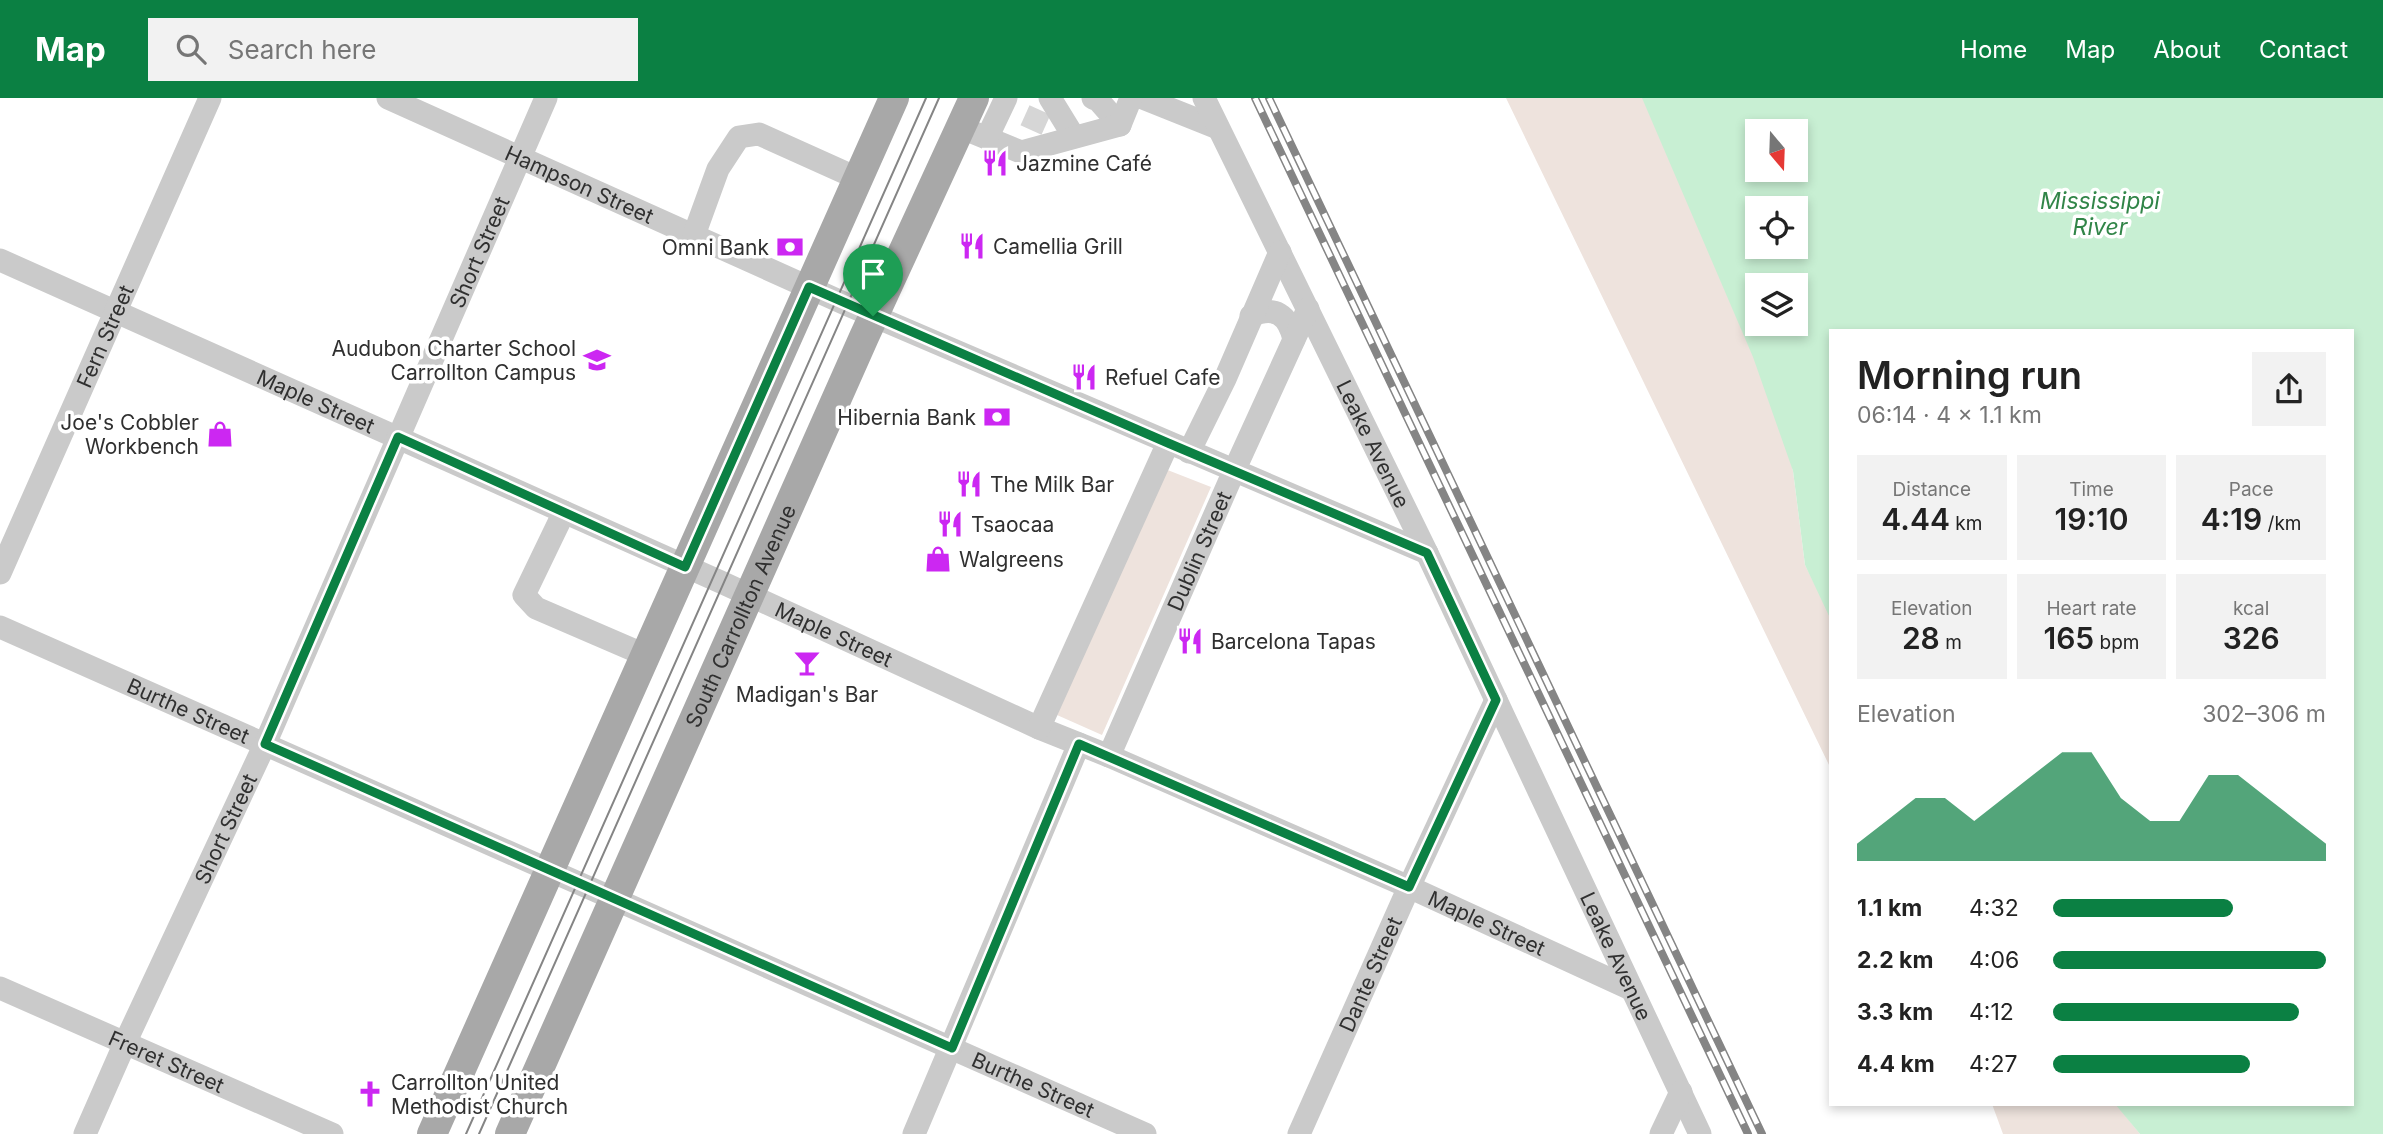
<!DOCTYPE html>
<html lang="en">
<head>
<meta charset="utf-8">
<style>
  body { margin:0; font-family:Inter,sans-serif; background:#f2f2f2; color:#222; height:100vh; display:flex; flex-direction:column; font-size:26px; white-space:nowrap }
  * { box-sizing:border-box; margin:0 }
  p { font-size:23px; color:#767676 }
  .icon { flex:none; width:38px; height:38px; fill:none; stroke:currentColor; stroke-width:2; stroke-linecap:round; stroke-linejoin:round }
  .map { position:relative; flex:1; overflow:hidden }
  .drawer { position:absolute; left:1829px; top:231px; width:525px; height:777px; display:flex; flex-direction:column; background:#fff; border-radius:0px; box-shadow:0 4px 10px #0003 }
  .drawer>* { flex:none }
  .needle { width:46px; rotate:161deg }
  .fabs { position:absolute; left:1745px; top:21px; display:grid; gap:14px }
  .fabs a { display:grid; place-items:center; width:63px; height:63px; border-radius:0px; background:#fff; box-shadow:0 4px 10px #0003; font-size:35px }
  .pin { position:absolute; display:grid; place-items:center; width:60px; height:60px; color:#fff; margin:-72px -30px; border-radius:50% 50% 50% 0; rotate:-45deg; box-shadow:0 0 7px #0007 }
  .pin .icon { rotate:45deg }
  .round { display:grid; place-items:center; flex:none; width:74px; height:74px; border-radius:0px; background:#f2f2f2 }
  .overview { display:flex; align-items:center; justify-content:space-between; height:119px; padding:0 28px }
  h1 { font-size:38px; font-weight:600; line-height:52px }
  .metrics { display:grid; grid-template-columns:repeat(3,1fr); gap:10px; height:119px; padding:7px 28px }
  .metrics div { display:grid; align-content:center; border-radius:0px; background:#f2f2f2; text-align:center }
  .metrics b { font-size:30px; font-weight:600 }
  .metrics small { font-size:19px; font-weight:400 }
  .metrics p { font-size:19px }
  .chart { height:196px; padding:14px 28px }
  .chart p { display:flex; justify-content:space-between }
  .chart svg { width:100%; height:126px; margin-top:7px; fill:#0b8043; opacity:.7 }
  ul { padding:0 28px; list-style:none; font-size:23px }
  li { display:grid; grid-template-columns:112px 84px 1fr; align-items:center; height:52px }
  li i { height:18px; border-radius:9px; background:#0b8043 }
  header { display:flex; align-items:center; gap:42px; box-sizing:border-box; height:98px; padding:0 35px; background:#0b8043; color:#fff }
  header strong { font-size:33px }
  nav { display:flex; gap:38px; margin-inline-start:auto; font-size:24px }
  .search { width:490px; height:63px; background:#f2f2f2; display:flex; align-items:center; gap:18px; box-sizing:border-box; padding:0 24px; border-radius:0px; color:#767676; font-size:26px }
  .map>svg:first-child { display:block }
</style>
</head>
<body>
<header>
<strong>Map</strong>
<div class="search"><svg class="icon" aria-label="search" viewBox="0 0 24 24"><circle cx="10" cy="10" r="6"/><path d="M15 15l6 6"/></svg>Search here</div>
<nav><a>Home</a><a>Map</a><a>About</a><a>Contact</a></nav>
</header>
<div class="map">
<svg width="2383" height="1036" viewBox="0 0 2383 1036">
  <rect width="100%" height="100%" fill="#fff"/>
  <path fill="#eee3dd" d="M1506 0H1651L1766 258 1793 373 1805 467 1830 516V669Z
    M1165 371 1211 389 1102 637 1057 617Z
    M1992 1006H2116L2140 1036H2003Z"/>
  <path fill="#c8efd3" fill-rule="evenodd" d="M1642 0H2383V1036H2140L2115 1006H2352V233H1830V520L1805 467 1793 373 1753 259ZM1757 33H1796V72H1757ZM1757 110H1796V149H1757ZM1757 187H1796V226H1757Z"/>
  <g fill="none" stroke-linecap="round" stroke-linejoin="round">
    <path stroke="#d6d6d6" stroke-width="23" stroke-dasharray="23 11" stroke-linecap="butt" d="M1031 32 1040 12"/>
    <g stroke="#cacaca" stroke-width="23">
      <path id="s1" d="M388 0 848 207 1427 455"/>
      <path d="M1050 0 1074 39"/>
      <path d="M1093 0 1098 2 1120 27"/>
      <path d="M1143 0 1218 30"/>
      <path id="s2" d="M1204 0 1427 455 1700 1036"/>
      <path d="M960 29 1021 54 1120 27 1131 0"/>
      <path d="M987 40 1006 0"/>
      <path d="M694 137 718 71 739 39 759 36 859 81"/>
      <path id="s3" d="M0 162 723 485 1039 630 1109 658 1409 789 1631 891"/>
      <path d="M1251 218C1275 207 1288 217 1294 241"/>
      <path d="M1189 354 1225 281 1280 154"/>
      <path d="M564 414 524 497 536 510 645 557"/>
      <path id="s4" d="M0 475 210 0"/>
      <path id="s5" d="M0 529 1145 1036"/>
      <path d="M1039 630 1168 345"/>
      <path id="s6" d="M1109 658 1234 373 1308 211"/>
      <path id="s7" d="M0 890 332 1036"/>
      <path id="s8" d="M85 1036 125 945 265 646 546 0"/>
      <path d="M914 1036 1079 646"/>
      <path id="s9" d="M1299 1036 1409 789 1496 602"/>
      <path d="M1661 1036 1681 994"/>
    </g>
    <g stroke="#a8a8a8" stroke-width="30">
      <path d="M432 1036 894 0"/>
      <path id="s10" d="M510 1036 864 239 974 0"/>
    </g>
    <path stroke="#858585" stroke-width="2" d="M466 1036 926 0
      M479 1036 939 0"/>
    <g stroke="#858585" stroke-width="8">
      <path id="rail" d="M1255 0 1748 1036
        M1269 0 1762 1036"/>
    </g>
    <use href="#rail" stroke="#fff" stroke-width="5" stroke-dasharray="16" stroke-linecap="butt"/>
  </g>
  <g fill="none" stroke-linecap="round" stroke-linejoin="round">
    <g stroke="#fff" stroke-width="14">
      <path id="route" d="M809 189 1168 345 1427 455 1496 602 1409 789 1079 646 952 950 265 646 398 339 685 469Z"/>
    </g>
    <use href="#route" stroke="#0b8043" stroke-width="9"/>
  </g>
  <defs>
    <g id="restaurant-bare" transform="scale(2.1)"><path d="M-5-6h1v4h1v-4h1v4h1v-4h1v5L-1.5 .5V6h-2V.5L-5-1ZM5-6V6H3V1.5H1.5Q1.5-4 5-6Z" fill="#cc27f2" stroke="#fff" stroke-width="2.5" paint-order="stroke"/></g>
    <g id="bank-bare" transform="scale(2.1)"><path d="M-6-4H6V4H-6ZM0-2.3a2.3 2.3 0 1 0 0 4.6a2.3 2.3 0 1 0 0-4.6Z" fill="#cc27f2" stroke="#fff" stroke-width="2.5" paint-order="stroke"/></g>
    <g id="school-bare" transform="scale(2.1)"><path d="M0-5L7-2L0 1L-7-2ZM-4 1L0 2.5L4 1V4Q0 6-4 4Z" fill="#cc27f2" stroke="#fff" stroke-width="2.5" paint-order="stroke"/></g>
    <g id="shop-bare" transform="scale(2.1)"><path d="M-5-2.5h2.3a2.7 3.5 0 0 1 5.4 0H5L5.5 6h-11ZM-1.5-2.5h3a1.5 2.3 0 0 0-3 0Z" fill="#cc27f2" stroke="#fff" stroke-width="2.5" paint-order="stroke"/></g>
    <g id="bar-bare" transform="scale(2.1)"><path d="M-6-5H6L.8 .8V4.5H3.5V6h-7V4.5H-.8V.8Z" fill="#cc27f2" stroke="#fff" stroke-width="2.5" paint-order="stroke"/></g>
    <g id="church-bare" transform="scale(2.1)"><path d="M-1.2-6h2.4v3.5h3.3v2.4h-3.3V6h-2.4V-.1h-3.3v-2.4h3.3Z" fill="#cc27f2" stroke="#fff" stroke-width="2.5" paint-order="stroke"/></g>
  </defs>
  <g fill-rule="evenodd">
    <use href="#restaurant-bare" x="995" y="65"/>
    <use href="#restaurant-bare" x="972" y="148"/>
    <use href="#bank-bare" x="790" y="149"/>
    <use href="#school-bare" x="597" y="262"/>
    <use href="#restaurant-bare" x="1084" y="279"/>
    <use href="#bank-bare" x="997" y="319"/>
    <use href="#shop-bare" x="220" y="336"/>
    <use href="#restaurant-bare" x="969" y="386"/>
    <use href="#restaurant-bare" x="950" y="426"/>
    <use href="#shop-bare" x="938" y="461"/>
    <use href="#restaurant-bare" x="1190" y="543"/>
    <use href="#bar-bare" x="807" y="565"/>
    <use href="#church-bare" x="370" y="996"/>
  </g>
  <g text-anchor="middle" dominant-baseline="central" stroke-width="7" stroke-linejoin="round" paint-order="stroke">
    <g font-size="21" fill="#303030" stroke="#fff" text-anchor="start">
      <text x="1016" y="65">Jazmine Café</text>
      <text x="993" y="148">Camellia Grill</text>
      <text x="769" y="149" text-anchor="end">Omni Bank</text>
      <text x="576" y="250" text-anchor="end">Audubon Charter School<tspan x="576" dy="24">Carrollton Campus</tspan></text>
      <text x="1105" y="279">Refuel Cafe</text>
      <text x="976" y="319" text-anchor="end">Hibernia Bank</text>
      <text x="199" y="324" text-anchor="end">Joe's Cobbler<tspan x="199" dy="24">Workbench</tspan></text>
      <text x="990" y="386">The Milk Bar</text>
      <text x="971" y="426">Tsaocaa</text>
      <text x="959" y="461">Walgreens</text>
      <text x="1211" y="543">Barcelona Tapas</text>
      <text x="807" y="596" text-anchor="middle">Madigan's Bar</text>
      <text x="391" y="984">Carrollton United<tspan x="391" dy="24">Methodist Church</tspan></text>
    </g>
    <g font-size="21" fill="#303030" stroke="#fff">
      <text stroke="none"><textPath href="#s1" startOffset="210">Hampson Street</textPath></text>
      <text stroke="none"><textPath href="#s8" startOffset="966">Short Street</textPath></text>
      <text stroke="none"><textPath href="#s4" startOffset="259">Fern Street</textPath></text>
      <text stroke="none"><textPath href="#s3" startOffset="346">Maple Street</textPath></text>
      <text stroke="none"><textPath href="#s2" startOffset="385">Leake Avenue</textPath></text>
      <text stroke="none"><textPath href="#s6" startOffset="224">Dublin Street</textPath></text>
      <text stroke="none"><textPath href="#s10" startOffset="567">South Carrollton Avenue</textPath></text>
      <text stroke="none"><textPath href="#s3" startOffset="914">Maple Street</textPath></text>
      <text stroke="none"><textPath href="#s5" startOffset="206">Burthe Street</textPath></text>
      <text stroke="none"><textPath href="#s8" startOffset="336">Short Street</textPath></text>
      <text stroke="none"><textPath href="#s3" startOffset="1628">Maple Street</textPath></text>
      <text stroke="none"><textPath href="#s2" startOffset="952">Leake Avenue</textPath></text>
      <text stroke="none"><textPath href="#s9" startOffset="175">Dante Street</textPath></text>
      <text stroke="none"><textPath href="#s7" startOffset="182">Freret Street</textPath></text>
      <text stroke="none"><textPath href="#s5" startOffset="1130">Burthe Street</textPath></text>
    </g>
    <g font-size="23" font-style="italic" fill="#318548" stroke="#fff">
      <text x="2100" y="103">Mississippi<tspan x="2100" dy="26">River</tspan></text>
    </g>
  </g>
</svg>
<div class="fabs">
<a><svg class="needle" viewBox="-14 -14 28 28"><path d="M0-13l5 13h-10z" fill="#e53935"/><path d="M0 13l5-13h-10z" fill="#767676"/></svg></a>
<a><svg class="icon" aria-label="locate" viewBox="0 0 24 24"><circle cx="12" cy="12" r="6"/><path d="M12 2v4M12 18v4M2 12h4M18 12h4"/></svg></a>
<a><svg class="icon" aria-label="layers" viewBox="0 0 24 24"><path d="M12 4l9 5-9 5-9-5zM3 14l9 5 9-5"/></svg></a>
</div>
<div class="pin" style="left:873px;top:218px;background:#1e9e55"><svg class="icon" aria-label="arrive" viewBox="0 0 24 24"><path d="M6 21V4h12l-3 4 3 4H6"/></svg></div>
<section class="drawer">
<div class="overview"><div><h1>Morning run</h1><p>06:14 · 4 × 1.1 km</p></div><a class="round"><svg class="icon" aria-label="share" viewBox="0 0 24 24"><path d="M12 15V3M7 8l5-5 5 5M5 13v7h14v-7"/></svg></a></div>
<div class="metrics">
<div><p>Distance</p><b>4.44<small> km</small></b></div>
<div><p>Time</p><b>19:10</b></div>
<div><p>Pace</p><b>4:19<small> /km</small></b></div>
</div>
<div class="metrics">
<div><p>Elevation</p><b>28<small> m</small></b></div>
<div><p>Heart rate</p><b>165<small> bpm</small></b></div>
<div><p>kcal</p><b>326</b></div>
</div>
<div class="chart"><p><span>Elevation</span>302–306 m</p>
<svg viewBox="0 0 160 44" preserveAspectRatio="none"><path d="M0 44V38L10 30L20 22L30 22L40 30L50 22L60 14L70 6L80 6L90 22L100 30L110 30L120 14L130 14L140 22L150 30L160 38V44z"/></svg>
</div>
<ul>
<li><b>1.1 km</b>4:32<i style="width:66%"></i></li>
<li><b>2.2 km</b>4:06<i style="width:100%"></i></li>
<li><b>3.3 km</b>4:12<i style="width:90%"></i></li>
<li><b>4.4 km</b>4:27<i style="width:72%"></i></li>
</ul>
</section>
</div>
</body>
</html>
